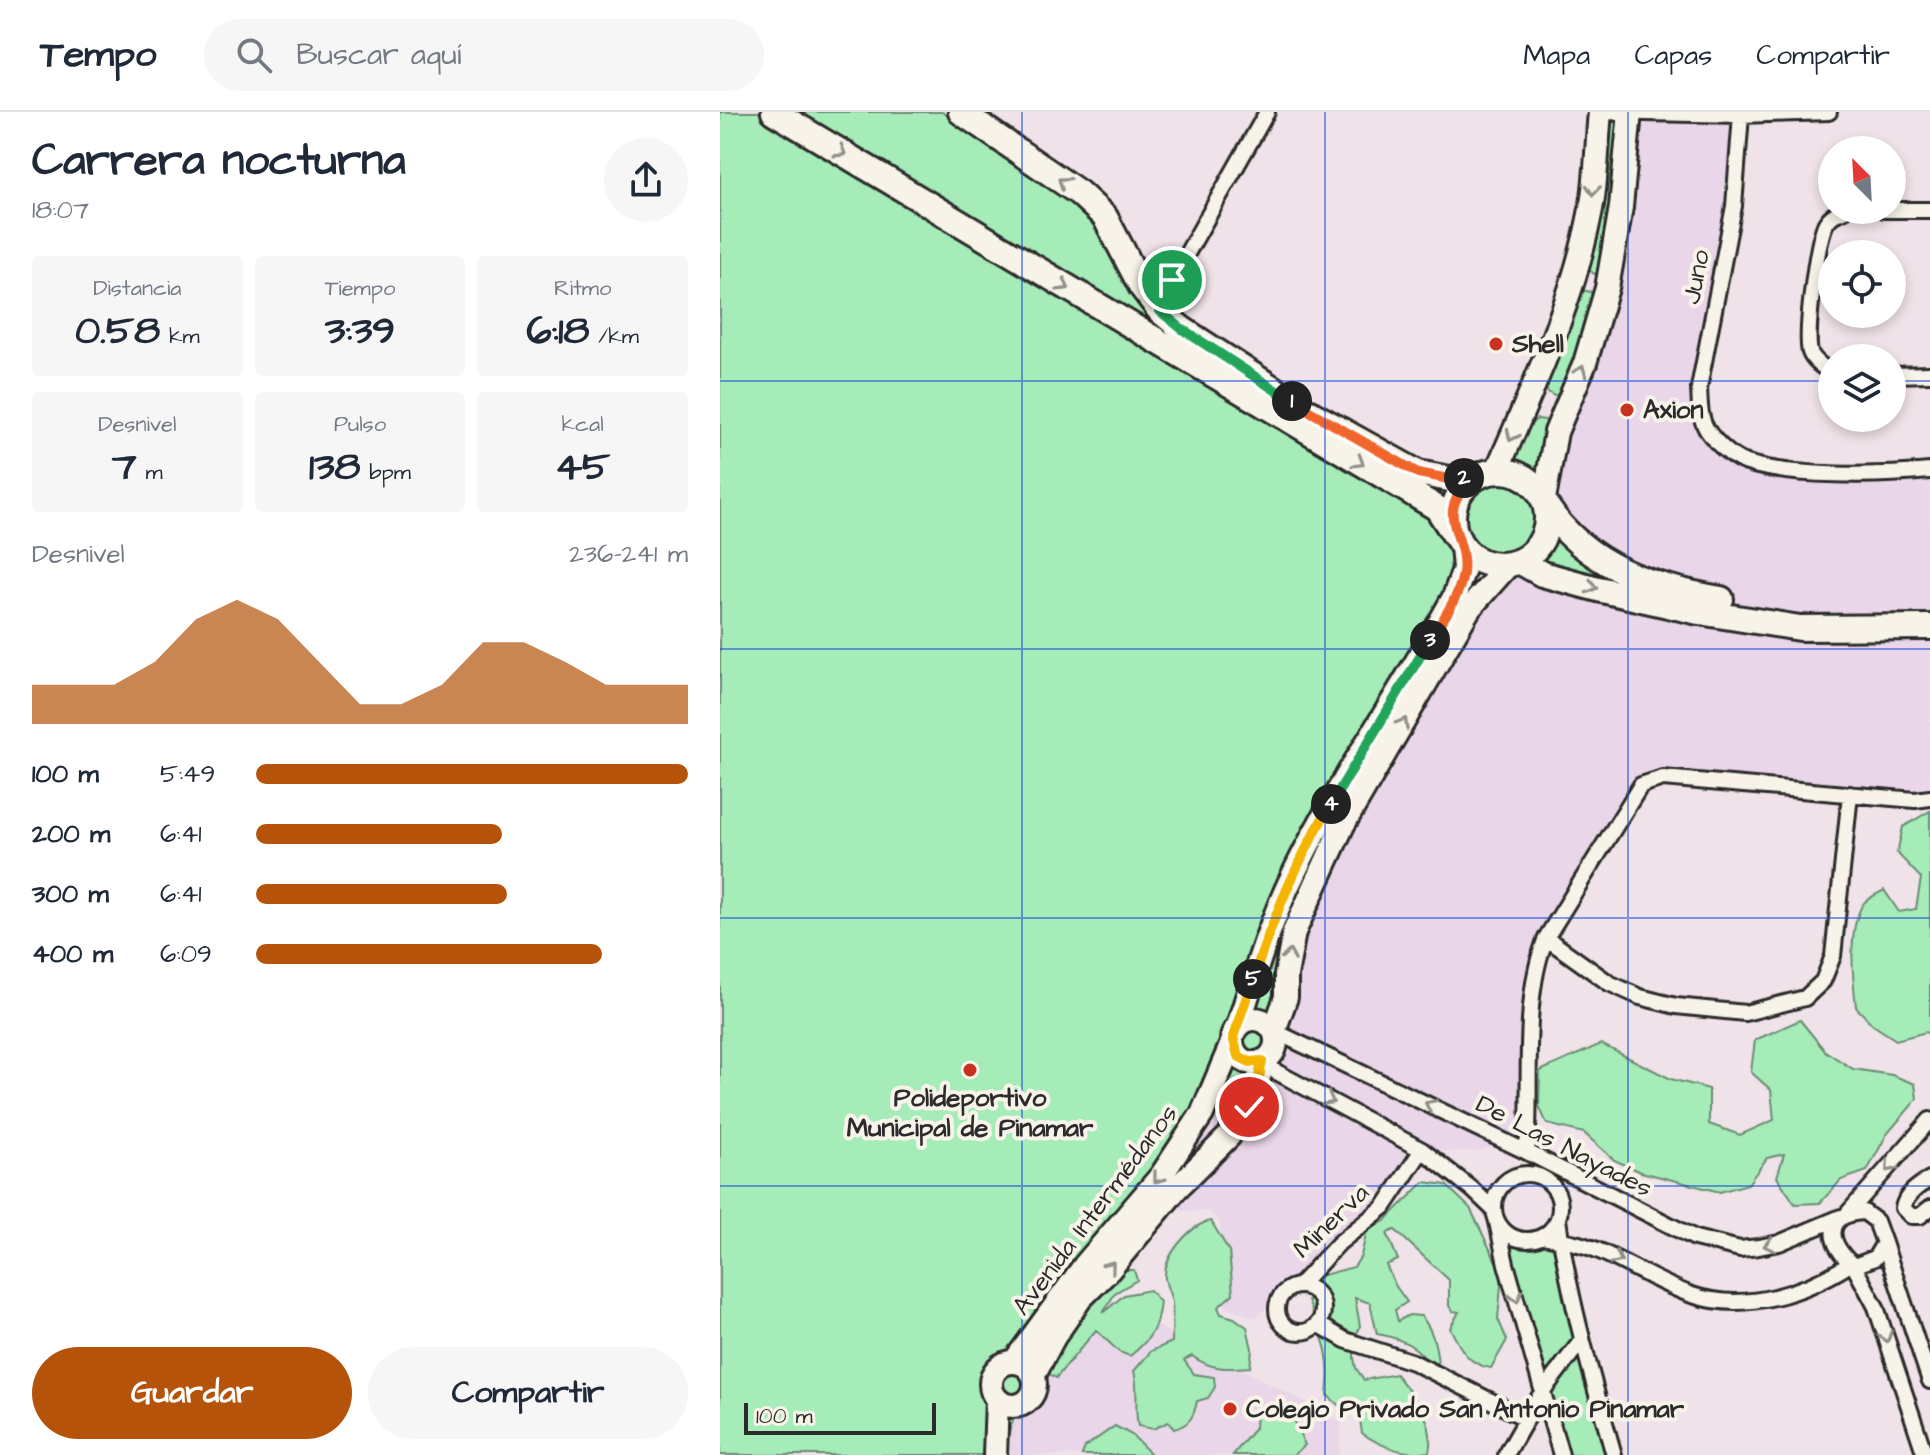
<!DOCTYPE html>
<html lang="es">
<head>
<meta charset="utf-8">
<style>
  body { margin:0; font-family:"Architects Daughter",sans-serif; background:#f6f6f7; color:#1f2937; height:100vh; display:flex; flex-direction:column; font-size:30px; white-space:nowrap }
  * { box-sizing:border-box; margin:0 }
  p { font-size:26px; color:#747a83 }
  .icon { flex:none; width:44px; height:44px; fill:none; stroke:currentColor; stroke-width:2; stroke-linecap:round; stroke-linejoin:round }
  .map { position:relative; flex:1; overflow:hidden }
  .details { display:flex; flex-direction:column; background:#fff; width:720px }
  .details>* { flex:none }
  .needle { width:52px; rotate:336deg }
  .buttons { position:absolute; left:1098px; top:24px; display:grid; gap:16px }
  .buttons a { display:grid; place-items:center; width:88px; height:88px; border-radius:50%; background:#fff; box-shadow:0 4px 12px #0003; font-size:40px }
  .scale { position:absolute; left:24px; bottom:20px; width:192px; box-sizing:border-box; padding-left:8px; border:4px solid #2b2b2b; border-top:0; font-size:22px; line-height:28px; white-space:nowrap; color:#2b2b2b; -webkit-text-stroke:6px #f7f3e8; paint-order:stroke }
  .pin { position:absolute; display:grid; place-items:center; width:68px; height:68px; color:#fff; margin:-34px; border:4px solid #fff; border-radius:50%; box-shadow:0 2px 8px #0007 }
  .km { position:absolute; width:40px; height:40px; margin:-20px; border-radius:50%; background:#222; color:#fff; font-size:22px; line-height:40px; text-align:center }
  .round { display:grid; place-items:center; flex:none; width:84px; height:84px; border-radius:42px; background:#f6f6f7 }
  .head { display:flex; align-items:center; justify-content:space-between; height:136px; padding:0 32px }
  h1 { font-size:44px; font-weight:700; line-height:60px }
  .metrics { display:grid; grid-template-columns:repeat(3,1fr); gap:12px; height:136px; padding:8px 32px }
  .metrics div { display:grid; align-content:center; border-radius:8px; background:#f6f6f7; text-align:center }
  .metrics b { font-size:40px; font-weight:700 }
  .metrics small { font-size:22px; font-weight:400 }
  .metrics p { font-size:22px }
  .chart { height:224px; padding:16px 32px }
  .chart p { display:flex; justify-content:space-between }
  .chart svg { width:100%; height:144px; margin-top:8px; fill:#b45309; opacity:.7 }
  .cta { display:flex; gap:16px; margin-top:auto; padding:16px 32px }
  .cta a { flex:1; height:92px; border-radius:48px; background:#b45309; color:#fff; font-size:32px; font-weight:700; line-height:92px; text-align:center }
  .cta a+a { background:#f6f6f7; color:#1f2937 }
  ul { padding:0 32px; list-style:none; font-size:26px }
  li { display:grid; grid-template-columns:128px 96px 1fr; align-items:center; height:60px }
  li i { height:20px; border-radius:10px; background:#b45309 }
  header { display:flex; align-items:center; gap:48px; box-sizing:border-box; height:112px; padding:0 40px; background:#fff; border-bottom:2px solid #e0e1e3 }
  header strong { font-size:38px }
  nav { display:flex; gap:44px; margin-inline-start:auto; font-size:28px }
  .search { width:560px; height:72px; background:#f6f6f7; display:flex; align-items:center; gap:20px; box-sizing:border-box; padding:0 28px; border-radius:44px; color:#747a83; font-size:30px }
  main { display:flex; flex:1; min-height:0 }
  .map>svg:first-child { display:block }
</style>
</head>
<body>
<header>
<strong>Tempo</strong>
<div class="search"><svg class="icon" aria-label="search" viewBox="0 0 24 24"><circle cx="10" cy="10" r="6"/><path d="M15 15l6 6"/></svg>Buscar aquí</div>
<nav><a>Mapa</a><a>Capas</a><a>Compartir</a></nav>
</header>
<main>
<section class="details">
<div class="head"><div><h1>Carrera nocturna</h1><p>18:07</p></div><a class="round"><svg class="icon" aria-label="share" viewBox="0 0 24 24"><path d="M12 15V3M7 8l5-5 5 5M5 13v7h14v-7"/></svg></a></div>
<div class="metrics">
<div><p>Distancia</p><b>0.58<small> km</small></b></div>
<div><p>Tiempo</p><b>3:39</b></div>
<div><p>Ritmo</p><b>6:18<small> /km</small></b></div>
</div>
<div class="metrics">
<div><p>Desnivel</p><b>7<small> m</small></b></div>
<div><p>Pulso</p><b>138<small> bpm</small></b></div>
<div><p>kcal</p><b>45</b></div>
</div>
<div class="chart"><p><span>Desnivel</span>236–241 m</p>
<svg viewBox="0 0 160 44" preserveAspectRatio="none"><path d="M0 44V32L10 32L20 32L30 25L40 12L50 6L60 12L70 25L80 38L90 38L100 32L110 19L120 19L130 25L140 32L150 32L160 32V44z"/></svg>
</div>
<ul>
<li><b>100 m</b>5:49<i style="width:100%"></i></li>
<li><b>200 m</b>6:41<i style="width:57%"></i></li>
<li><b>300 m</b>6:41<i style="width:58%"></i></li>
<li><b>400 m</b>6:09<i style="width:80%"></i></li>
</ul>
<div class="cta"><a>Guardar</a><a>Compartir</a></div>
</section>
<div class="map">
<svg width="1210" height="1343" viewBox="0 0 1210 1343">
  <rect width="100%" height="100%" fill="#efe2e8"/>
  <filter id="ink" filterUnits="userSpaceOnUse"><feTurbulence type="fractalNoise" baseFrequency=".0125" numOctaves="2"/><feDisplacementMap in="SourceGraphic" scale="16" xChannelSelector="R" yChannelSelector="G"/><feConvolveMatrix kernelMatrix="1 2 1 2 8 2 1 2 1" color-interpolation-filters="sRGB"/></filter>
  <g filter="url(#ink)">
    <path fill="#e9d6e8" d="M910 0 1021 3 981 303 997 331 1111 362 1210 359V686L943 666 921 673 826 826 801 1025 760 1039H702L664 1095 619 1131 535 1206 505 1194 500 1110 489 1099H463L445 1087 441 1064 482 1002 517 979 552 942 551 812 604 704 799 449 813 440 823 427 828 411 824 387 887 176Z
      M352 1170 622 1309 619 1343H285L289 1321 298 1295 311 1286Z"/>
    <path fill="#a5ecb9" stroke="#688c72" stroke-width="2" d="M0 0H54L717 396 744 457 551 812 559 880 554 938 549 945 526 959 517 979 482 1002 316 1270 311 1286 298 1295 281 1343H0Z
      M75 0H222L343 81 371 105 439 208 740 371 731 383 727 399Z
      M894 10 900 13 903 18 879 161 874 162 867 156 888 11Z
      M861 178 871 180 875 189 844 280 834 284 828 280 825 274Z
      M817 307 825 308 828 313 817 358 791 349 812 311Z
      M740 405a39 39 0 1 1 78 0a39 39 0 1 1-78 0Z
      M838 421C859 444 879 463 909 473L819 452 828 441Z
      M1210 699V923L1206 920 1176 928 1153 913 1136 895C1133 867 1127 817 1143 792 1147 786 1158 782 1164 778L1179 800 1196 797 1201 766 1177 741 1183 715Z
      M1080 908 1105 939 1133 957 1172 963 1195 972 1197 987 1167 1022 1147 1059 1121 1068 1100 1091 1075 1092 1057 1065 1064 1042 1047 1046 1028 1072 1000 1080 921 1060 894 1048 864 1021 827 1012 819 994 820 959 881 932 951 967 989 977V1012L1020 1023 1054 1008 1051 978 1031 960 1035 928Z
      M704 1070 726 1073 750 1096 782 1162 778 1207 787 1228 771 1256C748 1253 740 1236 730 1216L739 1200 733 1199 729 1194V1168L675 1118 667 1121 678 1148 666 1153 675 1173 687 1190 675 1198 678 1209 689 1203 701 1204C713 1218 716 1233 718 1251 706 1250 704 1244 696 1237 685 1229 671 1224 657 1222L650 1191 635 1186 640 1214 634 1229V1246L636 1256 644 1268 676 1262C694 1286 716 1308 709 1340 685 1343 661 1335 642 1321L639 1301 623 1297 607 1283C612 1240 603 1228 588 1189L599 1164 634 1155 641 1144 647 1118 665 1109Z
      M491 1109 509 1139 513 1182 498 1195 501 1202 514 1206 527 1215 532 1237 530 1255C507 1257 491 1258 472 1244L464 1248 474 1262 494 1265 495 1275 488 1286 477 1289C474 1305 469 1313 454 1317L448 1310 433 1317 418 1314C414 1295 419 1278 414 1259L431 1239 452 1230C452 1217 453 1204 452 1191 451 1182 446 1175 445 1166 443 1145 470 1112 491 1109Z
      M787 1128C802 1140 813 1140 831 1130L862 1228 894 1343H841Z
      M402 1158H414L417 1168 395 1181 383 1201 404 1183 430 1178 440 1190C437 1217 431 1227 410 1244L399 1240 376 1218 336 1266 328 1261 360 1196Z
      M549 1294 569 1298 585 1333 573 1343H513L535 1316 536 1300Z
      M395 1314 412 1323 432 1343H362L365 1335Z"/>
    <g fill="none" stroke-linecap="round" stroke-linejoin="round">
      <g stroke="#2b2b2b" stroke-width="20">
        <path id="street" d="M878 0 1021 3 1109 0
          M1021 3 1014 94 979 276C980 291 979 305 987 318 995 330 1011 345 1024 350 1070 366 1161 364 1210 359
          M1164 98H1210
          M440 199 452 168 547 0
          M1112 261C1104 256 1093 249 1090 240 1085 222 1097 128 1106 111 1111 103 1117 101 1125 98
          M1172 263 1210 262
          M826 826 889 871 920 885 956 894 1025 901 1085 886 1103 869 1113 844 1130 682
          M554 919 807 1040 975 1126 1020 1137 1039 1135 1059 1131 1121 1105
          M542 949 549 956 702 1038 752 1077 774 1098
          M807 1040C812 974 801 887 826 826L921 673 943 666 1195 688 1210 686
          M774 1095a33 33 0 1 1 66 0a33 33 0 1 1-66 0Z
          M1210 1067C1198 1074 1186 1082 1183 1096L1191 1104H1200L1210 1096
          M1144 1100 1156 1109 1164 1131 1155 1146 1134 1154C1108 1133 1102 1102 1144 1100Z
          M1128 1101 1210 1008
          M838 1107C849 1187 872 1265 894 1343
          M777 1110 786 1152 841 1343
          M823 1124C844 1128 869 1133 888 1143 916 1156 943 1173 972 1183 1026 1201 1085 1181 1130 1152
          M1164 1131 1210 1269
          M1134 1154 1156 1195 1205 1343
          M579 1174 619 1131 664 1095 702 1038
          M557 1197a23 23 0 1 1 46 0a23 23 0 1 1-46 0Z
          M598 1212 625 1228 693 1250 807 1307
          M786 1343 822 1280 862 1228"/>
      </g>
      <g stroke="#2b2b2b" stroke-width="28">
        <path id="secondary" d="M777 358C815 271 855 186 872 92 877 62 877 30 880 0
          M824 387 836 320 865 251 887 176 901 95 910 0
          M512 929a22 22 0 1 1 44 0a22 22 0 1 1-44 0Z
          M518 914C535 861 550 809 575 759 621 664 684 577 734 485L744 457 742 434
          M554 919 566 885V863L574 820 623 713 749 497 789 452
          M271 1272a22 22 0 1 1 44 0a22 22 0 1 1-44 0Z
          M294 1250 365 1153 441 1064 482 1002 512 931
          M314 1263 334 1225 360 1187 389 1158 457 1076 509 1024 537 977 542 949
          M275 1343 277 1288"/>
      </g>
      <g stroke="#2b2b2b" stroke-width="30">
        <path id="primary" d="M54 0 717 396 736 425
          M241 0 359 81 385 105 421 174 440 199 462 217 592 302 698 361 729 367 755 365
          M733 406a47 47 0 1 1 94 0a47 47 0 1 1-94 0Z
          M827 395C867 455 932 475 1001 487
          M799 449 822 462 878 477 979 500 1080 516 1210 515"/>
      </g>
      <use href="#street" stroke="#f7f3e8" stroke-width="14"/>
      <use href="#secondary" stroke="#f7f3e8" stroke-width="22"/>
      <use href="#primary" stroke="#f7f3e8" stroke-width="24"/>
    </g>
    <defs><path id="oneway-chevron" d="M-2-3.5L2.5 0L-2 3.5" fill="none" stroke-width="1.6" stroke-linecap="round" stroke-linejoin="round" transform="scale(2)"/></defs>
    <g stroke="#918f8a">
      <use href="#oneway-chevron" transform="translate(121 40) rotate(31)"/>
      <use href="#oneway-chevron" transform="translate(343 70) rotate(-145)"/>
      <use href="#oneway-chevron" transform="translate(873 78) rotate(95)"/>
      <use href="#oneway-chevron" transform="translate(344 174) rotate(31)"/>
      <use href="#oneway-chevron" transform="translate(861 259) rotate(-67)"/>
      <use href="#oneway-chevron" transform="translate(792 324) rotate(116)"/>
      <use href="#oneway-chevron" transform="translate(639 350) rotate(31)"/>
      <use href="#oneway-chevron" transform="translate(872 475) rotate(15)"/>
      <use href="#oneway-chevron" transform="translate(683 611) rotate(-60)"/>
      <use href="#oneway-chevron" transform="translate(569 843) rotate(-80)"/>
      <use href="#oneway-chevron" transform="translate(609 988) rotate(28)"/>
      <use href="#oneway-chevron" transform="translate(710 993) rotate(-154)"/>
      <use href="#oneway-chevron" transform="translate(1170 1055) rotate(131)"/>
      <use href="#oneway-chevron" transform="translate(438 1066) rotate(128)"/>
      <use href="#oneway-chevron" transform="translate(1049 1133) rotate(167)"/>
      <use href="#oneway-chevron" transform="translate(897 1147) rotate(27)"/>
      <use href="#oneway-chevron" transform="translate(390 1154) rotate(-51)"/>
      <use href="#oneway-chevron" transform="translate(796 1185) rotate(74)"/>
      <use href="#oneway-chevron" transform="translate(1166 1225) rotate(72)"/>
    </g>
  </g>
  <g fill="none" stroke-linecap="round" stroke-linejoin="round" filter="url(#ink)">
    <g stroke="#fff" stroke-width="16">
      <path id="split-1" d="M452 168 440 199 462 217 572 289"/>
    </g>
    <g stroke="#fff" stroke-width="16">
      <path id="split-2" d="M572 289 698 361 729 367 744 366"/>
    </g>
    <g stroke="#fff" stroke-width="16">
      <path id="split-3" d="M710 528C722 509 740 484 743 461 748 420 710 403 755 365L744 366"/>
    </g>
    <g stroke="#fff" stroke-width="16">
      <path id="split-4" d="M611 692 710 528"/>
    </g>
    <g stroke="#fff" stroke-width="16">
      <path id="split-5" d="M533 867C553 805 578 747 611 692"/>
    </g>
    <g stroke="#fff" stroke-width="16">
      <path id="split-6" d="M529 995 537 977 542 949 530 950 518 944 513 925 533 867"/>
    </g>
    <use href="#split-1" stroke="#22a559" stroke-width="10"/>
    <use href="#split-2" stroke="#f0652b" stroke-width="10"/>
    <use href="#split-3" stroke="#f0652b" stroke-width="10"/>
    <use href="#split-4" stroke="#22a559" stroke-width="10"/>
    <use href="#split-5" stroke="#f5b400" stroke-width="10"/>
    <use href="#split-6" stroke="#f5b400" stroke-width="10"/>
  </g>
  <path fill="none" stroke="#1d4ed8" stroke-width="2" stroke-opacity="0.55" d="M302 0V1343M605 0V1343M908 0V1343M0 269H1112M1172 269H1210M0 537H1210M0 806H1210M0 1074H1210"/>
  <g fill="#c8321e" stroke="#f7f3e8" stroke-width="3">
    <circle cx="776" cy="232" r="8"/>
    <circle cx="907" cy="298" r="8"/>
    <circle cx="250" cy="958" r="8"/>
    <circle cx="510" cy="1297" r="8"/>
  </g>
  <g text-anchor="middle" dominant-baseline="central" stroke-width="8" stroke-linejoin="round" paint-order="stroke">
    <g font-size="26" fill="#2b2b2b" stroke="#f7f3e8">
      <text transform="translate(976 165) rotate(-79)">Juno</text>
      <text transform="translate(844 1034) rotate(27)">De Las Nayades</text>
      <text transform="translate(375 1098) rotate(-53)">Avenida Intermédanos</text>
      <text transform="translate(611 1109) rotate(-44)">Minerva</text>
    </g>
    <g font-size="26" font-weight="bold" fill="#2b2b2b" stroke="#f7f3e8" text-anchor="start">
      <text x="792" y="232">Shell</text>
      <text x="923" y="298">Axion</text>
      <text x="250" y="986" text-anchor="middle">Polideportivo<tspan x="250" dy="30">Municipal de Pinamar</tspan></text>
      <text x="526" y="1297">Colegio Privado San Antonio Pinamar</text>
    </g>
  </g>
</svg>
<div class="buttons">
<a><svg class="needle" viewBox="-14 -14 28 28"><path d="M0-13l5 13h-10z" fill="#e53935"/><path d="M0 13l5-13h-10z" fill="#747a83"/></svg></a>
<a><svg class="icon" aria-label="locate" viewBox="0 0 24 24"><circle cx="12" cy="12" r="6"/><path d="M12 2v4M12 18v4M2 12h4M18 12h4"/></svg></a>
<a><svg class="icon" aria-label="layers" viewBox="0 0 24 24"><path d="M12 4l9 5-9 5-9-5zM3 14l9 5 9-5"/></svg></a>
</div>
<div class="scale">100 m</div>
<div class="pin" style="left:452px;top:168px;background:#1e9e55"><svg class="icon" aria-label="arrive" viewBox="0 0 24 24"><path d="M6 21V4h12l-3 4 3 4H6"/></svg></div>
<div class="pin" style="left:529px;top:995px;background:#d93025"><svg class="icon" aria-label="check" viewBox="0 0 24 24"><path d="M5 12l5 5 9-10"/></svg></div>
<b class="km" style="left:572px;top:289px">1</b>
<b class="km" style="left:744px;top:366px">2</b>
<b class="km" style="left:710px;top:528px">3</b>
<b class="km" style="left:611px;top:692px">4</b>
<b class="km" style="left:533px;top:867px">5</b>
</div>
</main>
</body>
</html>
